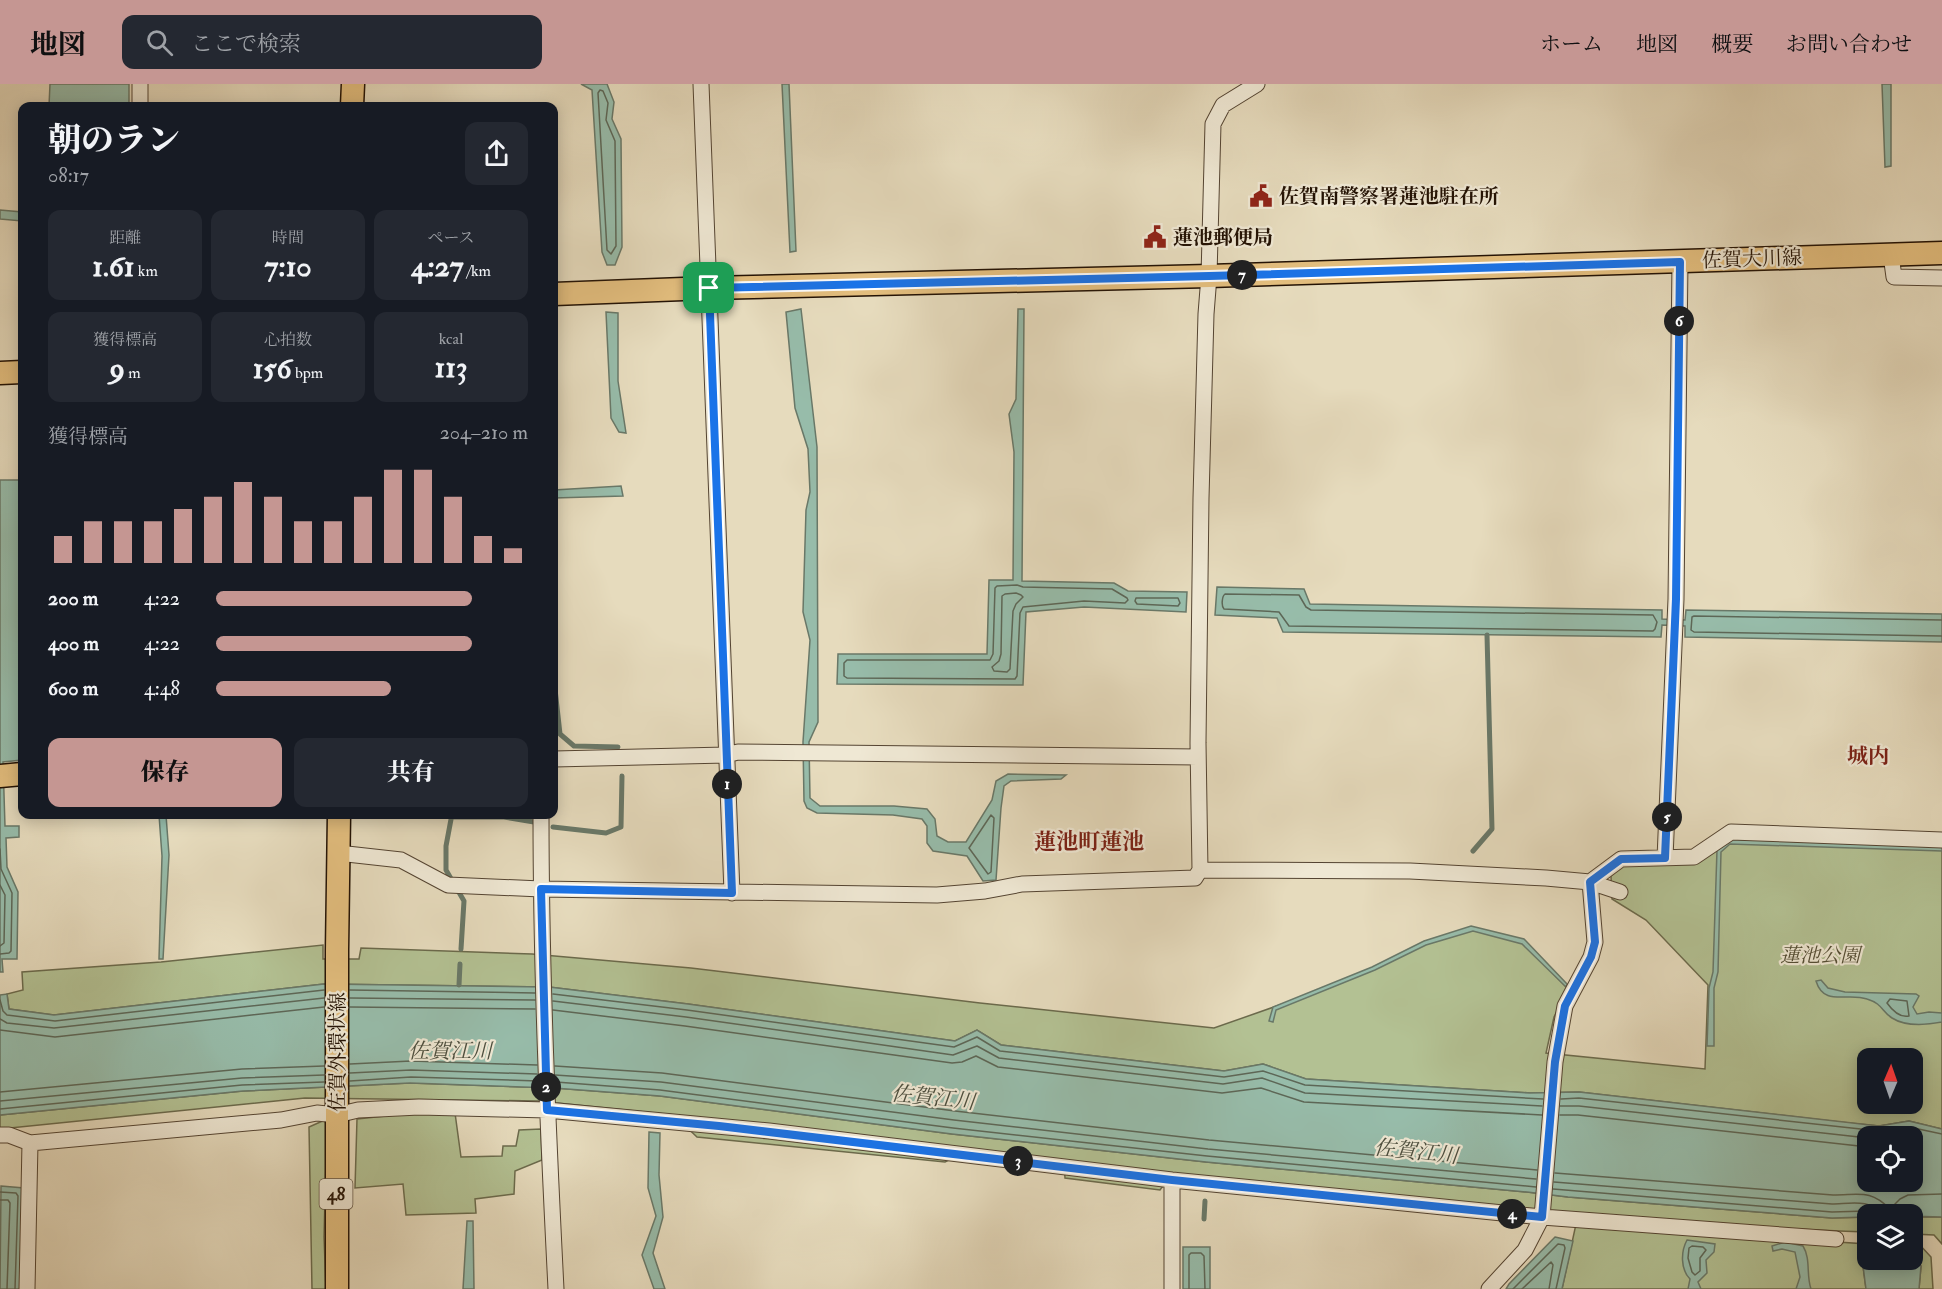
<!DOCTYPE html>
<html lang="ja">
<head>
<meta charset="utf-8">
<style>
  body { margin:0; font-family:"IM FELL Double Pica","Noto Serif JP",serif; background:#242831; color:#f1f3f6; height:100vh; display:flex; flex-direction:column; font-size:22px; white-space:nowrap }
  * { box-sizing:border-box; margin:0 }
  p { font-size:20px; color:#9ea1a6 }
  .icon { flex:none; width:33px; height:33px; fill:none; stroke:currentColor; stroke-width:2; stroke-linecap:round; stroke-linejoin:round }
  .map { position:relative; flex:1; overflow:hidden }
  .panel { position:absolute; left:18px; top:18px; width:540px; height:717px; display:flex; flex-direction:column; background:#171b24; border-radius:12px; box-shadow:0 3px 15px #0003 }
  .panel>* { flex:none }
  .needle { width:39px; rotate:2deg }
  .controls { position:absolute; left:1857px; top:964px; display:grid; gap:12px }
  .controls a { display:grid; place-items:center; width:66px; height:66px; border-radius:12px; background:#171b24; box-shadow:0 3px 15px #0003; font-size:30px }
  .pin { position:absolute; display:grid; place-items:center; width:51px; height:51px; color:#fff; margin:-26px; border-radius:12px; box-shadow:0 3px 9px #0006 }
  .km { position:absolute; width:30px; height:30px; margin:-15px; border-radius:50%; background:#222; color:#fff; font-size:16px; line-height:30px; text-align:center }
  .round { display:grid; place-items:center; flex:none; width:63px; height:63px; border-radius:12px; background:#242831 }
  .head { display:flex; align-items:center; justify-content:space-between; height:102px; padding:0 30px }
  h1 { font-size:33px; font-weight:800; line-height:45px }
  .figures { display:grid; grid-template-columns:repeat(3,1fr); gap:9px; height:102px; padding:6px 30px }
  .figures div { display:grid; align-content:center; border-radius:12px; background:#242831; text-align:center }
  .figures b { font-size:30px; font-weight:800 }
  .figures small { font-size:16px; font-weight:400 }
  .figures p { font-size:16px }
  .chart { height:168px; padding:12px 30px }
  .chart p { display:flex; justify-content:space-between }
  .chart svg { width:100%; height:108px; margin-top:6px; stroke:#c59692; stroke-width:6 }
  .action { display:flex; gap:12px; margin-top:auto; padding:12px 30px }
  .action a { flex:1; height:69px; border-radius:12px; background:#c59692; color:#111; font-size:24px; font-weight:800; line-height:69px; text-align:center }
  .action a+a { background:#242831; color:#f1f3f6 }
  ul { padding:0 30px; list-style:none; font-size:20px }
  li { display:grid; grid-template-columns:96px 72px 1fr; align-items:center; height:45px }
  li i { height:15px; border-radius:8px; background:#c59692 }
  header { display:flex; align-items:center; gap:36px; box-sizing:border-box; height:84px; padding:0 30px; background:#c59692; color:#111 }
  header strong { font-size:28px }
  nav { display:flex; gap:33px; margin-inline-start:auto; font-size:21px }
  .search { width:420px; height:54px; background:#242831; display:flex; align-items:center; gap:15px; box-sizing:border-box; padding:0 21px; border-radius:12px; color:#9ea1a6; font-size:22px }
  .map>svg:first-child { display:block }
</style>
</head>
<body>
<header>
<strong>地図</strong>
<div class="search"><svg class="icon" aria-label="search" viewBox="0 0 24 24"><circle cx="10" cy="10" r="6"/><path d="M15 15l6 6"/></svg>ここで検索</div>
<nav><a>ホーム</a><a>地図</a><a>概要</a><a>お問い合わせ</a></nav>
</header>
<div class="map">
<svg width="1942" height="1205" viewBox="0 0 1942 1205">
  <rect width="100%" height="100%" fill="#e6dbbd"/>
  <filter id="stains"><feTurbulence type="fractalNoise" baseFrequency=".00333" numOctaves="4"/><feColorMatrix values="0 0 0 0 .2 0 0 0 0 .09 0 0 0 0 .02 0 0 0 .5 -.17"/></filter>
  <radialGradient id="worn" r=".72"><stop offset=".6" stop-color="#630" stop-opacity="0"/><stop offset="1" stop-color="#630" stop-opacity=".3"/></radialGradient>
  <path fill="#b3c193" stroke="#6b6a4c" stroke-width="1.5" fill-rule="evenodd" d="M1729 753 1942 761V1045L1909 1037 1879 1042 1840 1038 1579 1008 1530 1009 1306 995 1263 980 1224 987 1001 961 977 946 955 957 688 920 549 903 324 900 54 931 9 925 7 910 23 906 22 888 161 878 323 861V875H359L361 864 532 870 691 884 980 919 1214 944 1291 917 1380 882 1426 858 1470 845 1523 858 1568 905 1554 933 1546 969 1705 985 1708 901 1646 836 1612 815 1611 792 1625 779 1694 778ZM1868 975H1912V1020H1868Z
    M410 999 554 1004 660 1012 952 1050 1206 1078 1527 1108 1568 1113 1832 1134 1867 1133V1148C1635 1140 1403 1112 1172 1090L1160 1106 1065 1094 1064 1078 969 1066 945 1078 697 1053 674 1031 538 1017 305 1014 0 1045V1031L243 1007Z
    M414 1029H455L461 1073 502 1072 503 1062H516L519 1046 541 1045 542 1076 515 1087 514 1110 475 1115 476 1129 406 1131 403 1100 355 1104 357 1035Z
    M327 1035 324 1153 326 1205H312L309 1043Z
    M1912 1133H1942V1160L1934 1151 1913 1150Z
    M1576 1140 1867 1160V1173L1863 1182 1866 1205H1562Z
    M1913 1160H1919L1931 1173 1933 1205H1919L1921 1182 1913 1176Z"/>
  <path fill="#97bcaa" stroke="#697868" stroke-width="1.5" fill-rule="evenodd" d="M50 0H129V22H49Z
    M581 0H607L614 18 612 35 621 55 622 163 615 181H607L602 168 592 6Z
    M782 0H789L796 167 790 168Z
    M1882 0H1891V82L1885 83Z
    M0 126 22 128V137L0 135Z
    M801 225 817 363 818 638 809 658 810 714 820 722H894L927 725 935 735 937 752 948 758H966L992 716 996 697 1008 690 1066 691 1061 695 1011 697 1004 702 1001 724 996 796 983 797 967 772 933 767 927 759V742L922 735 893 731 817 729 807 724 804 717 803 658 810 556 803 528 806 426 810 408 808 365 795 324 786 228Z
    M1018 225H1024L1022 497 1114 499 1128 507 1187 508 1186 528 1084 523 1026 528 1023 601 837 600 838 570H987L989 496H1013L1014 368 1009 330 1016 315Z
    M606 228 618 229V297L626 349 619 348 611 334Z
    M0 396H22V676L3 678 5 742H19V753L6 754 7 783 18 808 17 875H2L3 888H0Z
    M621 402 623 412 554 414V406Z
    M1217 503 1304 505 1310 520 1662 526V535L1685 536 1686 526 1942 530V558L1685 553V542L1662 541 1661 553 1283 548 1277 534 1215 531Z
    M166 731 169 771 163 875H159L162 772 159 731Z
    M1730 755 1942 763V767L1730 760 1721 768 1718 888 1714 904V962H1707L1709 904 1713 888 1717 766Z
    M1471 842 1524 855 1567 900 1566 903 1522 860 1473 847 1426 861 1375 886 1276 926 1273 938 1269 937 1273 923 1372 883 1424 857Z
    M1821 896 1828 904 1845 908 1916 910 1919 912 1913 923 1917 930 1929 928 1942 929V938C1926 941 1906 943 1892 934 1881 927 1883 920 1867 915 1847 908 1824 923 1816 897Z
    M324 900 549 903 688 920 955 957 977 946 1001 961 1224 987 1263 980 1306 995 1530 1009 1579 1008 1879 1042 1909 1037 1942 1045V1133L1868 1131 1867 1133 1832 1134 1568 1113 1527 1108 1206 1078 952 1050 660 1012 554 1004 410 999 243 1007 0 1031V911L7 910 9 925 54 931ZM1868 1053H1912V1098H1868Z
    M649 1048 660 1049 659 1091 663 1133 653 1169 665 1205H654L642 1171 656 1132 648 1104Z
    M1 1102 24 1104 21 1205H0Z
    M467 1137H473L474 1205H463Z
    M1555 1153 1573 1157 1562 1205H1506L1509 1200Z
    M1687 1156 1715 1160 1714 1168 1706 1176 1707 1189 1698 1198 1701 1205H1688L1690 1195C1680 1185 1681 1167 1687 1156Z
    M1785 1158 1803 1162C1811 1175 1806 1191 1811 1205H1796L1800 1193 1795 1168 1782 1165 1773 1167 1772 1162Z
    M1183 1163H1210V1205H1183Z
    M1867 1173 1868 1176H1916L1921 1182 1919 1205H1866L1863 1182Z"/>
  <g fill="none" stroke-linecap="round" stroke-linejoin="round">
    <path stroke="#5d6757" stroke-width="1.5" d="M600 6 603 7 608 19 606 36 615 57 616 162 611 170 607 166 598 9Z
      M1017 501 1023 503 1112 505 1127 514 1128 516 1125 519 1084 517 1023 523 1020 529 1017 592 1015 595 847 594 844 592V579L847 576H990L993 570 995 504 997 502Z
      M1016 509 1021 511 1023 513 1016 520 1013 527 1010 585 1007 588 994 587 992 583 999 577 1001 570 1002 512 1005 510Z
      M1225 510 1299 511 1306 523 1311 526 1653 531 1657 538 1655 545 1653 547 1289 542 1279 528 1224 525C1221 522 1222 512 1225 510Z
      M1136 514H1178L1180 519 1178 522 1137 520 1135 517Z
      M1942 536 1694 532 1692 533 1691 546 1694 548 1942 552
      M991 731 994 734 991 788 988 790 969 764Z
      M0 765 1 785 12 809 11 867 9 869 0 870
      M0 801 5 811 4 859 0 862
      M350 906 535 909
      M553 910 687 926 954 963 977 953 1000 967 1224 993 1263 987 1305 1001 1543 1015
      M350 914 535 916
      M1890 915 1907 917 1909 932C1900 934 1892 926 1887 919Z
      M0 916 3 927 7 931 55 937 324 906
      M553 917 686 933 953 971 977 962 999 974 1223 1000 1262 994 1305 1009 1542 1022
      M350 923 535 925
      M553 926 685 942 952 979 962 978 976 972 998 983 1222 1009 1261 1004 1304 1018 1542 1031
      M0 935 7 939 54 944 324 914
      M0 946 55 953 324 923
      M350 980 411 977 537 981
      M555 982 662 989 955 1027 1209 1056 1537 1086
      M350 989 411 986 537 990
      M555 991 661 998 954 1036 1208 1065 1536 1095
      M350 997 411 993 538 997
      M556 998 660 1006 953 1044 1207 1072 1536 1103
      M0 1008 242 985 324 982
      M1561 1015 1579 1014 1879 1047 1909 1043 1942 1050
      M0 1017 242 994 324 991
      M1560 1022H1579L1868 1054
      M0 1025 242 1001 324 998
      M1560 1031H1578L1868 1063
      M1555 1089 1833 1111C1860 1111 1870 1105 1890 1125L1900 1115 1908 1111 1942 1110
      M1554 1098 1832 1120C1848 1120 1873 1114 1880 1131
      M1553 1105 1832 1128 1866 1127 1872 1131
      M0 1108 16 1109 18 1112 15 1205
      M0 1116H8L10 1119 7 1205
      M1692 1162 1703 1163 1706 1166 1700 1174V1187L1695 1191 1692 1188 1688 1174 1689 1164Z
      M1189 1205V1171L1191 1169H1201L1204 1172 1205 1205
      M1513 1205 1558 1160 1564 1161 1565 1164 1556 1205
      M1522 1205 1551 1178 1553 1181 1549 1205"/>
    <path stroke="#697868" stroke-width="5" d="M554 596 560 650 574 662 618 663
      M452 730 446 762V786L464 817 461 865
      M452 733H504L534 738
      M553 743 606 749 621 743 622 692
      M1473 767 1492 745 1487 551
      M459 901 460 880
      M1204 1135 1205 1117"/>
    <g stroke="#544432" stroke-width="17">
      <path id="minor" d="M701 0 732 809
        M140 22V0
        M1891 171 1894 193 1942 194
        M554 675 726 671 738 668 1198 673
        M541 730C541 889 548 1047 556 1205
        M338 769 401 776 448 801 541 805 937 811 985 807 1022 800 1195 794 1200 786 1198 659 1201 414 1206 230 1209 192 1213 40 1223 21 1257 0
        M1665 774 1676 515 1680 178
        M1200 786 1410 787 1546 794 1590 798 1620 808
        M1590 798 1621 775 1694 773 1731 748 1942 756
        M0 1051H9L30 1059 281 1036 317 1029 337 1031 358 1026 419 1023 547 1026 769 1047 1172 1096 1354 1114 1542 1133 1836 1155
        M1172 1096V1205
        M27 1205 30 1059
        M1489 1205 1525 1166 1542 1133 1555 978 1565 922 1591 873 1595 858 1590 798"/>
    </g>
    <g stroke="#231204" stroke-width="25">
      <path id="primary" d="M352 22 353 0
        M554 210 709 204 1209 192 1942 169
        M0 289 22 288
        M0 692 22 690
        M337 1205V866L339 730"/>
    </g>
    <use href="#minor" stroke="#efe8d4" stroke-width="15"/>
    <use href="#primary" stroke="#e3be7e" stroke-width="22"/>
  </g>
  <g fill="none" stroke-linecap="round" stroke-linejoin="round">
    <g stroke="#fff" stroke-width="12">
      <path id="route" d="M1680 178 1676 515 1665 774 1621 775 1590 798 1595 858 1591 873 1565 922 1555 978 1542 1133 1172 1096 719 1042 547 1026 541 805 732 809 709 204 1209 192Z"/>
    </g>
    <use href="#route" stroke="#1a73e8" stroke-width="8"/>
  </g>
  <defs>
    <g id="civic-bare" transform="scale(1.8)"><path d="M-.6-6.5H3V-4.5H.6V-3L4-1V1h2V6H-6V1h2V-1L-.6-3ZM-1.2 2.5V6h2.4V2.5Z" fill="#8f2418" stroke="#efe8d4" stroke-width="2.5" paint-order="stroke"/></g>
  </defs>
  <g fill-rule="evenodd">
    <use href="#civic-bare" x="1261" y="112"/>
    <use href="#civic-bare" x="1155" y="153"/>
  </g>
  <g text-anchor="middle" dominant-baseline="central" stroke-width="4.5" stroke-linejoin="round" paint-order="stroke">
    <rect fill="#efe8d4" stroke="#605242" stroke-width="1.5" x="319.5" y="1095" width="33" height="30" rx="4.5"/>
    <g font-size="18" font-weight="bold" fill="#231204">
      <text x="336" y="1110">48</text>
    </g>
    <g font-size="20" font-weight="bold" fill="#231204" stroke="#efe8d4" text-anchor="start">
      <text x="1279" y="112">佐賀南警察署蓮池駐在所</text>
      <text x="1173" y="153">蓮池郵便局</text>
    </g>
    <g font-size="20" fill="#231204" stroke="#efe8d4">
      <text transform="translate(1752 175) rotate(-2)">佐賀大川線</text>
      <text transform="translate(337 968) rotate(-90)">佐賀外環状線</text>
    </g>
    <g font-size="20" font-style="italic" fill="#554f36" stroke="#efe8d4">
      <text x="1820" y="871">蓮池公園</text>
    </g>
    <g font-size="21" font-weight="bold" fill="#7a1f14" stroke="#efe8d4">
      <text x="1868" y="672">城内</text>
    </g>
    <g font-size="21" font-style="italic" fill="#4c4e3e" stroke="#efe8d4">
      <text x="450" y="967">佐賀江川</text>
      <text transform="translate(933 1014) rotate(6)">佐賀江川</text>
      <text transform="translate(1416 1068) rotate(6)">佐賀江川</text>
    </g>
    <g font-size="22" font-weight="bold" fill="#7a1f14" stroke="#efe8d4">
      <text x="1089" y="758">蓮池町蓮池</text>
    </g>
  </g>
  <rect width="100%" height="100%" filter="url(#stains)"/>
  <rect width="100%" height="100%" fill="url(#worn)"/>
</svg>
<div class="controls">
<a><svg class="needle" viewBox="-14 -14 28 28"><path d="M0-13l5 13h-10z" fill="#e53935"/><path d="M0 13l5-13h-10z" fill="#9ea1a6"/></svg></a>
<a><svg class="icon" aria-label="locate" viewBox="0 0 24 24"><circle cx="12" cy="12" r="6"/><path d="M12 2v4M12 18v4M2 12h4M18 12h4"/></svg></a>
<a><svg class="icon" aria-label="layers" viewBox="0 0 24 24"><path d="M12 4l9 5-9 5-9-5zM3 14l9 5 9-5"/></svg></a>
</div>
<div class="pin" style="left:709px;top:204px;background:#1e9e55"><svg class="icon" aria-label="arrive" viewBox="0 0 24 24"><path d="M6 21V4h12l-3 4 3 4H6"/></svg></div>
<b class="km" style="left:727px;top:700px">1</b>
<b class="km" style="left:546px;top:1003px">2</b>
<b class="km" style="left:1018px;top:1077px">3</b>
<b class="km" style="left:1512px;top:1130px">4</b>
<b class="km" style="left:1667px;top:733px">5</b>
<b class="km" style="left:1679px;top:237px">6</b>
<b class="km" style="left:1242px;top:191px">7</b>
<section class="panel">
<div class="head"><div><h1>朝のラン</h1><p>08:17</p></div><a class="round"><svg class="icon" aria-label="share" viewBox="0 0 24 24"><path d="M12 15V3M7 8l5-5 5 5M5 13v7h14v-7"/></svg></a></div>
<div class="figures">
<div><p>距離</p><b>1.61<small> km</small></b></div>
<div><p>時間</p><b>7:10</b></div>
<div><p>ペース</p><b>4:27<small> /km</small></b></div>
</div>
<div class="figures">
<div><p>獲得標高</p><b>9<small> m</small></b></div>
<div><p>心拍数</p><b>156<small> bpm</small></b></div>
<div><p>kcal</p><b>113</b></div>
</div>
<div class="chart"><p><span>獲得標高</span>204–210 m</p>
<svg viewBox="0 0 160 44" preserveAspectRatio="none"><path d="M5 44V33M15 44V27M25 44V27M35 44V27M45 44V22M55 44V17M65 44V11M75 44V17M85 44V27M95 44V27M105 44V17M115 44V6M125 44V6M135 44V17M145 44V33M155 44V38"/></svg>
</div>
<ul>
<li><b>200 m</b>4:22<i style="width:82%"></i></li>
<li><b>400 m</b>4:22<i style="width:82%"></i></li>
<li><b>600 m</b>4:48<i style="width:56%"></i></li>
</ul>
<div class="action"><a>保存</a><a>共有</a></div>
</section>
</div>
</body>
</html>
